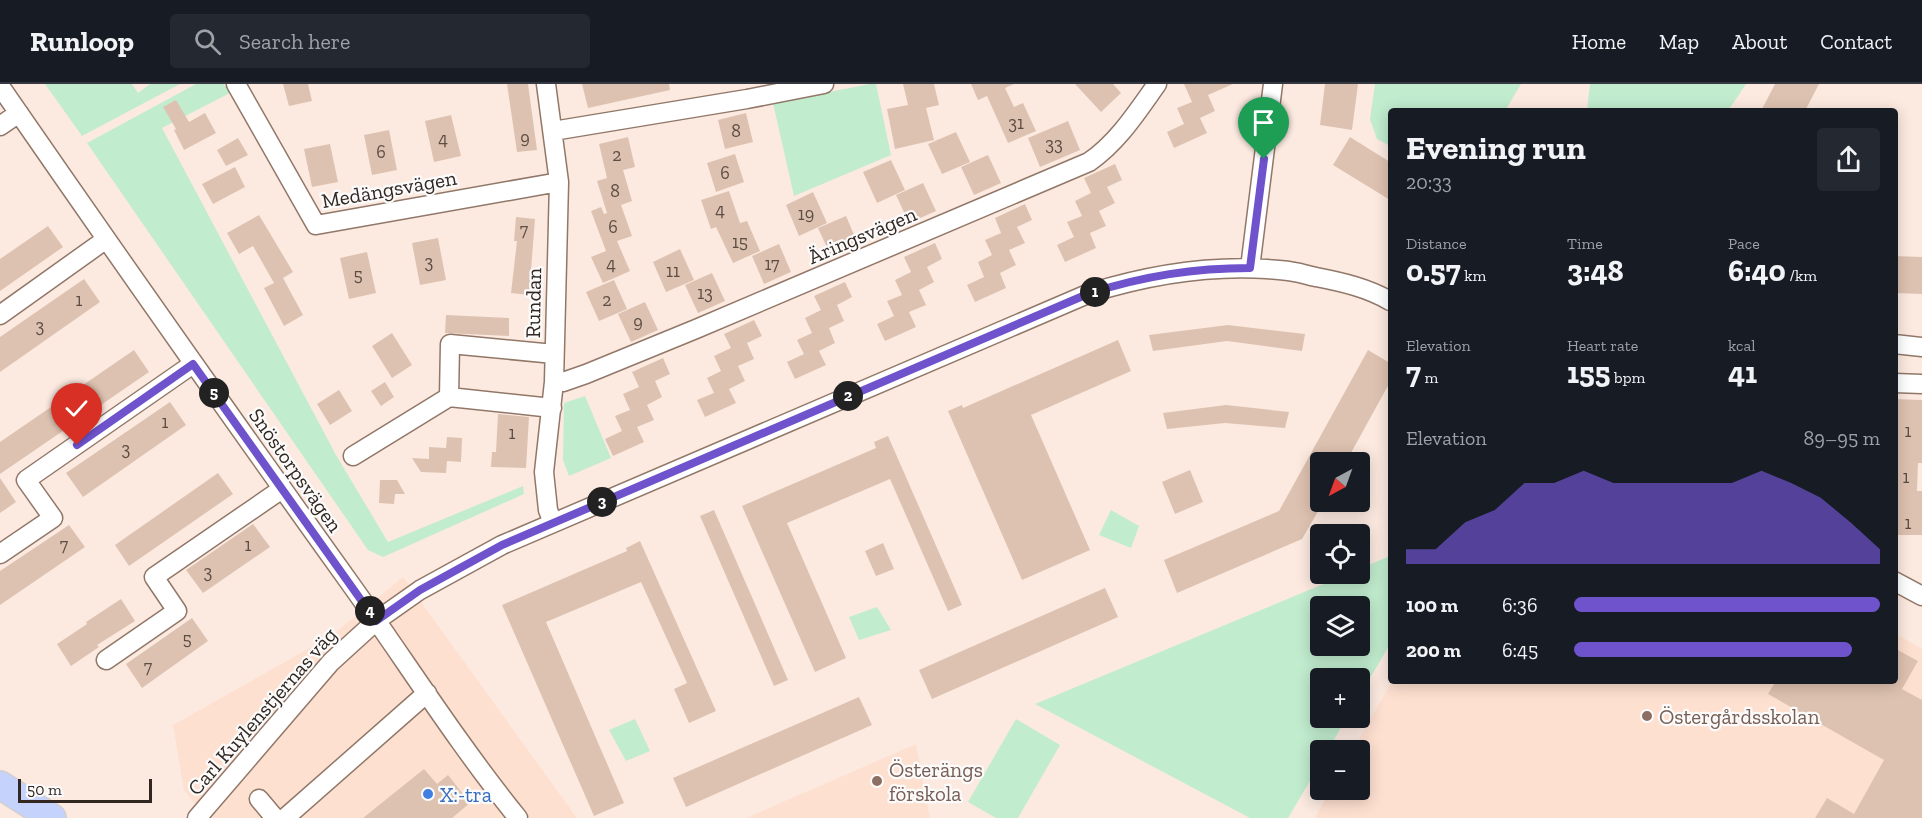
<!DOCTYPE html>
<html lang="en">
<head>
<meta charset="utf-8">
<style>
  body { margin:0; font-family:"Zilla Slab",serif; background:#242831; color:#f1f3f6; height:100vh; display:flex; flex-direction:column; font-size:22px; white-space:nowrap }
  * { box-sizing:border-box; margin:0 }
  p { font-size:20px; color:#9ea1a6 }
  .icon { flex:none; width:33px; height:33px; fill:none; stroke:currentColor; stroke-width:2; stroke-linecap:round; stroke-linejoin:round }
  .map { position:relative; flex:1; overflow:hidden }
  .drawer { position:absolute; left:1388px; top:24px; width:510px; height:576px; display:flex; flex-direction:column; background:#171b24; border-radius:6px; box-shadow:0 3px 15px #0003 }
  .drawer>* { flex:none }
  .needle { width:39px; rotate:221deg }
  .controls { position:absolute; left:1310px; top:368px; display:grid; gap:12px }
  .controls a { display:grid; place-items:center; width:60px; height:60px; border-radius:6px; background:#171b24; box-shadow:0 3px 15px #0003; font-size:30px }
  .scale { position:absolute; left:18px; bottom:15px; width:134px; box-sizing:border-box; padding-left:6px; border:3px solid #312620; border-top:0; font-size:16px; line-height:21px; white-space:nowrap; color:#312620; -webkit-text-stroke:4px #fbfbfb; paint-order:stroke }
  .pin { position:absolute; display:grid; place-items:center; width:51px; height:51px; color:#fff; margin:-62px -26px; border-radius:50% 50% 50% 0; rotate:-45deg; box-shadow:0 0 6px #0007 }
  .pin .icon { rotate:45deg }
  .km { position:absolute; width:30px; height:30px; margin:-15px; border-radius:50%; background:#222; color:#fff; font-size:16px; line-height:30px; text-align:center }
  .round { display:grid; place-items:center; flex:none; width:63px; height:63px; border-radius:6px; background:#242831 }
  .overview { display:flex; align-items:center; justify-content:space-between; height:102px; padding:0 18px }
  h1 { font-size:33px; font-weight:800; line-height:45px }
  .figures { display:grid; grid-template-columns:repeat(3,1fr); gap:9px; height:102px; padding:6px 18px }
  .figures div { display:grid; align-content:center }
  .figures b { font-size:30px; font-weight:800 }
  .figures small { font-size:16px; font-weight:400 }
  .figures p { font-size:16px }
  .chart { height:168px; padding:12px 18px }
  .chart p { display:flex; justify-content:space-between }
  .chart svg { width:100%; height:108px; margin-top:6px; fill:#6f53cc; opacity:.7 }
  ul { padding:0 18px; list-style:none; font-size:20px }
  li { display:grid; grid-template-columns:96px 72px 1fr; align-items:center; height:45px }
  li i { height:15px; border-radius:8px; background:#6f53cc }
  header { display:flex; align-items:center; gap:36px; box-sizing:border-box; height:84px; padding:0 30px; background:#171b24; border-bottom:2px solid #363941 }
  header strong { font-size:28px }
  nav { display:flex; gap:33px; margin-inline-start:auto; font-size:21px }
  .search { width:420px; height:54px; background:#242831; display:flex; align-items:center; gap:15px; box-sizing:border-box; padding:0 21px; border-radius:6px; color:#9ea1a6; font-size:22px }
  .map>svg:first-child { display:block }
</style>
</head>
<body>
<header>
<strong>Runloop</strong>
<div class="search"><svg class="icon" aria-label="search" viewBox="0 0 24 24"><circle cx="10" cy="10" r="6"/><path d="M15 15l6 6"/></svg>Search here</div>
<nav><a>Home</a><a>Map</a><a>About</a><a>Contact</a></nav>
</header>
<div class="map">
<svg width="1922" height="734" viewBox="0 0 1922 734">
  <rect width="100%" height="100%" fill="#fceae0"/>
  <path fill="#fee0d0" d="M403 493 577 734H206L184 706 173 641 331 552Z
    M1895 549 1922 565V734H1315L1331 705H1359V666H1353L1392 597H1894Z
    M916 660 930 734H746Z"/>
  <path fill="#c1ecce" fill-rule="evenodd" d="M45 0H132L138 9 150 0H180L82 52Z
    M196 0H224L230 9 162 44 336 371 388 458 523 402 524 410 383 473 368 466 87 59Z
    M870 0H876L891 71 794 112 773 19Z
    M1375 0H1521L1505 27H1390V62L1377 55 1370 35Z
    M1590 0H1746L1728 27H1587Z
    M585 312 611 374 569 392 563 376 564 319Z
    M1111 426 1139 442 1131 464 1099 451Z
    M1390 472V560L1359 613V594H1320V633H1347L1328 666H1320V680L1288 734H1250L1035 620 1350 489H1359V485ZM1320 522H1359V561H1320Z
    M877 523 891 546 859 556 849 533Z
    M635 635 650 667 626 677 609 646Z
    M1016 635 1060 661 1018 734H996L968 718Z"/>
  <path fill="#dec2b1" d="M283 0H308L312 17 289 22Z
    M507 0H528L537 66 517 68Z
    M582 0H669L670 6 588 24Z
    M903 0H934L939 21 926 24 934 56 895 65 887 25 908 21Z
    M971 0H1014L1005 4 1014 23 1023 19 1036 47 1008 59 987 12 978 16Z
    M1075 0H1113L1121 9 1101 28Z
    M1184 0H1233L1208 11 1215 27 1200 34 1207 49 1174 64 1167 48 1184 40 1177 24 1192 18Z
    M1325 0H1358L1352 46 1320 41Z
    M1775 0H1819L1805 27H1761Z
    M176 16 189 38 205 29 216 49 184 66 174 46 176 45 163 23Z
    M746 29 753 58 725 65 718 36Z
    M451 31 461 72 434 78 425 37Z
    M1068 37 1080 66 1040 83 1028 54Z
    M389 46 397 86 372 91 364 51Z
    M956 48 970 78 942 90 928 60Z
    M628 53 635 83 623 86 632 117 621 121 632 152 617 157 630 187 603 199 591 173 606 167 591 127 601 123 604 130 607 129 597 97 607 94 599 60Z
    M1350 53 1390 78V116L1333 81Z
    M238 54 248 71 226 82 217 66Z
    M330 60 338 98 312 103 304 65Z
    M735 70 744 98 716 108 707 79Z
    M988 71 1001 99 974 111 961 83Z
    M891 76 905 106 877 119 863 88Z
    M1115 80 1122 96 1107 103 1115 119 1099 127 1106 142 1090 149 1096 164 1065 178 1057 161 1074 153 1067 138 1082 132 1075 117 1091 109 1084 94Z
    M235 83 245 103 213 120 202 100Z
    M923 99 936 127 909 139 896 111Z
    M729 107 740 139 747 137 760 167 733 179 716 143 711 145 701 116Z
    M813 108 827 139 799 152 786 121Z
    M1025 120 1032 136 1017 143 1025 159 1009 166 1016 181 1000 189 1006 204 975 218 967 201 984 193 978 178 992 171 985 156 1001 149 995 134Z
    M259 131 293 188 283 194 303 231 284 242 264 204 274 199 253 162 239 170 227 149Z
    M846 132 858 160 831 172 818 144Z
    M516 133 535 135 529 211 511 209 517 157H514Z
    M48 142 63 163 0 207V175Z
    M438 154 446 196 420 201 412 159Z
    M935 159 942 175 927 183 934 198 919 206 926 221 909 228 916 243 885 257 877 240 894 232 887 217 902 211 895 196 911 188 904 173Z
    M779 160 791 188 764 200 752 172Z
    M680 165 694 196 666 208 653 178Z
    M367 168 376 209 349 215 340 174Z
    M1894 172 1922 173V210L1894 209Z
    M712 189 725 217 698 229 685 201Z
    M84 195 100 218 0 288V253Z
    M614 196 627 225 599 237 586 208Z
    M845 198 852 213 837 221 844 237 829 244 835 259 819 267 826 281 795 295 787 278 804 270 797 256 812 249 805 234 821 226 814 212Z
    M645 218 658 246 631 258 618 230Z
    M446 231 509 234V252L445 249Z
    M754 236 762 252 747 259 754 275 738 282 745 297 729 305 736 319 705 333 697 316 714 309 707 294 721 287 714 272 731 264 724 250Z
    M1228 241 1305 250 1302 267 1227 257 1153 267 1149 251Z
    M392 249 412 281 392 294 372 262Z
    M1118 256 1131 287 1031 331 1090 466 1022 496 948 327 962 321 963 324Z
    M134 266 149 288 0 390V358Z
    M1368 266 1390 279V298L1346 378H1320V424L1302 455 1177 509 1164 476 1279 427Z
    M663 274 670 290 655 297 662 313 647 321 654 336 637 343 644 358 613 372 605 355 622 347 615 332 630 326 623 310 639 303 632 288Z
    M385 298 394 313 381 322 371 307Z
    M339 306 352 327 330 341 317 320Z
    M1894 315 1922 316V379H1918L1917 407H1922V451H1894Z
    M170 318 186 341 83 413 66 389Z
    M1226 321 1289 328 1285 344 1225 339 1167 345 1163 329Z
    M498 330 529 333 526 384 491 383 492 368H496Z
    M888 352 962 521 948 527 890 395 787 439 846 574 815 588 742 422 876 364 874 358Z
    M447 353 462 354 461 378 447 377 446 389 421 388 412 374 429 375V363L446 364Z
    M1190 386 1203 418 1175 430 1162 398Z
    M218 389 233 410 129 482 115 461Z
    M0 394 16 418 0 429Z
    M380 396H397L405 410H395L394 420 379 419Z
    M714 426 788 596 774 602 700 432Z
    M253 440 270 463 203 509 186 486Z
    M69 441 85 463 0 521V487Z
    M640 457 716 627 689 639 674 605 687 599 641 498 546 538 624 719 594 732 502 521 627 467 626 464Z
    M883 459 894 485 876 492 865 467Z
    M1105 504 1118 533 932 615 919 586Z
    M121 515 135 537 97 561 99 563 71 582 57 560 87 540 86 538Z
    M192 534 208 557 142 604 126 580Z
    M1894 564 1918 577 1902 605 1922 616V734H1815L1827 714 1854 730 1884 676 1768 610 1776 597H1894Z
    M859 613 872 641 686 723 673 694Z
    M424 685 437 700 448 691 470 719 452 734H363Z"/>
  <g fill="none" stroke-linecap="round" stroke-linejoin="round">
    <g stroke="#917768" stroke-width="21">
      <path id="minor" d="M236 0 316 141 559 98
        M546 0 559 98 554 298 544 388 548 426 553 439
        M0 2C116 170 233 336 352 502 407 579 458 660 518 734
        M0 42 19 29
        M553 47 747 15 824 0
        M1250 184 1273 0
        M0 231 105 156
        M1894 260 1922 263
        M554 298H563L586 290 696 245 1089 78C1118 58 1137 28 1157 0
        M1894 299 1922 300
        M449 313 450 260 554 270
        M353 372 449 313 552 324
        M0 470 53 434 26 396 193 280
        M1894 497 1922 512
        M106 576 177 527 154 493 282 405
        M259 715 275 734
        M197 734 331 578 376 537 420 506 502 461 1090 209C1148 191 1206 181 1267 185 1276 186 1285 186 1294 188 1302 189 1309 192 1316 193 1342 198 1368 204 1390 217
        M285 734 427 609"/>
    </g>
    <g stroke="#d2cfce" stroke-width="30">
      <path id="highway" d="M0 701 52 734"/>
    </g>
    <use href="#minor" stroke="#fff" stroke-width="18"/>
    <use href="#highway" stroke="#c5d2fb" stroke-width="27"/>
  </g>
  <g fill="none" stroke-linecap="round" stroke-linejoin="round">
    <g stroke="#fff" stroke-width="12">
      <path id="route" d="M77 361 193 280 376 537 420 506 502 461 1090 209C1145 192 1193 184 1250 184L1264 75"/>
    </g>
    <use href="#route" stroke="#6f53cc" stroke-width="8"/>
  </g>
  <g fill="#8d6e63" stroke="#fbfbfb" stroke-width="2">
    <circle cx="1647" cy="632" r="6"/>
    <circle cx="877" cy="697" r="6"/>
  </g>
  <circle fill="#3f7fe0" stroke="#fbfbfb" stroke-width="2" cx="428" cy="710" r="6"/>
  <g text-anchor="middle" dominant-baseline="central" stroke-width="4.5" stroke-linejoin="round" paint-order="stroke">
    <g font-size="18" fill="#5c4d44">
      <text x="1016" y="39">31</text>
      <text x="736" y="47">8</text>
      <text x="525" y="54">9</text>
      <text x="443" y="55">4</text>
      <text x="1054" y="60">33</text>
      <text x="381" y="68">6</text>
      <text x="617" y="71">2</text>
      <text x="725" y="89">6</text>
      <text x="615" y="107">8</text>
      <text x="720" y="126">4</text>
      <text x="806" y="130">19</text>
      <text x="613" y="143">6</text>
      <text x="524" y="146">7</text>
      <text x="740" y="158">15</text>
      <text x="429" y="178">3</text>
      <text x="611" y="180">4</text>
      <text x="772" y="180">17</text>
      <text x="673" y="187">11</text>
      <text x="358" y="191">5</text>
      <text x="705" y="209">13</text>
      <text x="79" y="216">1</text>
      <text x="607" y="216">2</text>
      <text x="638" y="238">9</text>
      <text x="40" y="242">3</text>
      <text x="165" y="338">1</text>
      <text x="1908" y="347">1</text>
      <text x="512" y="349">1</text>
      <text x="126" y="365">3</text>
      <text x="1906" y="393">1</text>
      <text x="1908" y="439">1</text>
      <text x="64" y="461">7</text>
      <text x="248" y="461">1</text>
      <text x="208" y="488">3</text>
      <text x="187" y="555">5</text>
      <text x="148" y="583">7</text>
    </g>
    <g font-size="21" fill="#312620" stroke="#fbfbfb">
      <text transform="translate(389 105) rotate(-10)">Medängsvägen</text>
      <text transform="translate(862 151) rotate(-23)">Äringsvägen</text>
      <text transform="translate(533 219) rotate(-89)">Rundan</text>
      <text transform="translate(296 386) rotate(55)">Snöstorpsvägen</text>
      <text transform="translate(262 627) rotate(-49)">Carl Kuylenstjernas väg</text>
    </g>
    <g font-size="21" fill="#785e54" stroke="#fbfbfb" text-anchor="start">
      <text x="1659" y="632">Östergårdsskolan</text>
      <text x="889" y="685">Österängs<tspan x="889" dy="24">förskola</tspan></text>
    </g>
    <g font-size="21" fill="#366cbe" stroke="#fbfbfb" text-anchor="start">
      <text x="440" y="710">X:-tra</text>
    </g>
  </g>
</svg>
<div class="controls">
<a><svg class="needle" viewBox="-14 -14 28 28"><path d="M0-13l5 13h-10z" fill="#e53935"/><path d="M0 13l5-13h-10z" fill="#9ea1a6"/></svg></a>
<a><svg class="icon" aria-label="locate" viewBox="0 0 24 24"><circle cx="12" cy="12" r="6"/><path d="M12 2v4M12 18v4M2 12h4M18 12h4"/></svg></a>
<a><svg class="icon" aria-label="layers" viewBox="0 0 24 24"><path d="M12 4l9 5-9 5-9-5zM3 14l9 5 9-5"/></svg></a>
<a>+</a>
<a>−</a>
</div>
<div class="scale">50 m</div>
<div class="pin" style="left:1264px;top:75px;background:#1e9e55"><svg class="icon" aria-label="arrive" viewBox="0 0 24 24"><path d="M6 21V4h12l-3 4 3 4H6"/></svg></div>
<div class="pin" style="left:77px;top:361px;background:#d93025"><svg class="icon" aria-label="check" viewBox="0 0 24 24"><path d="M5 12l5 5 9-10"/></svg></div>
<b class="km" style="left:1095px;top:208px">1</b>
<b class="km" style="left:848px;top:312px">2</b>
<b class="km" style="left:602px;top:418px">3</b>
<b class="km" style="left:370px;top:527px">4</b>
<b class="km" style="left:214px;top:309px">5</b>
<section class="drawer">
<div class="overview"><div><h1>Evening run</h1><p>20:33</p></div><a class="round"><svg class="icon" aria-label="share" viewBox="0 0 24 24"><path d="M12 15V3M7 8l5-5 5 5M5 13v7h14v-7"/></svg></a></div>
<div class="figures">
<div><p>Distance</p><b>0.57<small> km</small></b></div>
<div><p>Time</p><b>3:48</b></div>
<div><p>Pace</p><b>6:40<small> /km</small></b></div>
</div>
<div class="figures">
<div><p>Elevation</p><b>7<small> m</small></b></div>
<div><p>Heart rate</p><b>155<small> bpm</small></b></div>
<div><p>kcal</p><b>41</b></div>
</div>
<div class="chart"><p><span>Elevation</span>89–95 m</p>
<svg viewBox="0 0 160 44" preserveAspectRatio="none"><path d="M0 44V38L10 38L20 27L30 22L40 11L50 11L60 6L70 11L80 11L90 11L100 11L110 11L120 6L130 11L140 17L150 27L160 38V44z"/></svg>
</div>
<ul>
<li><b>100 m</b>6:36<i style="width:100%"></i></li>
<li><b>200 m</b>6:45<i style="width:91%"></i></li>
</ul>
</section>
</div>
</body>
</html>
